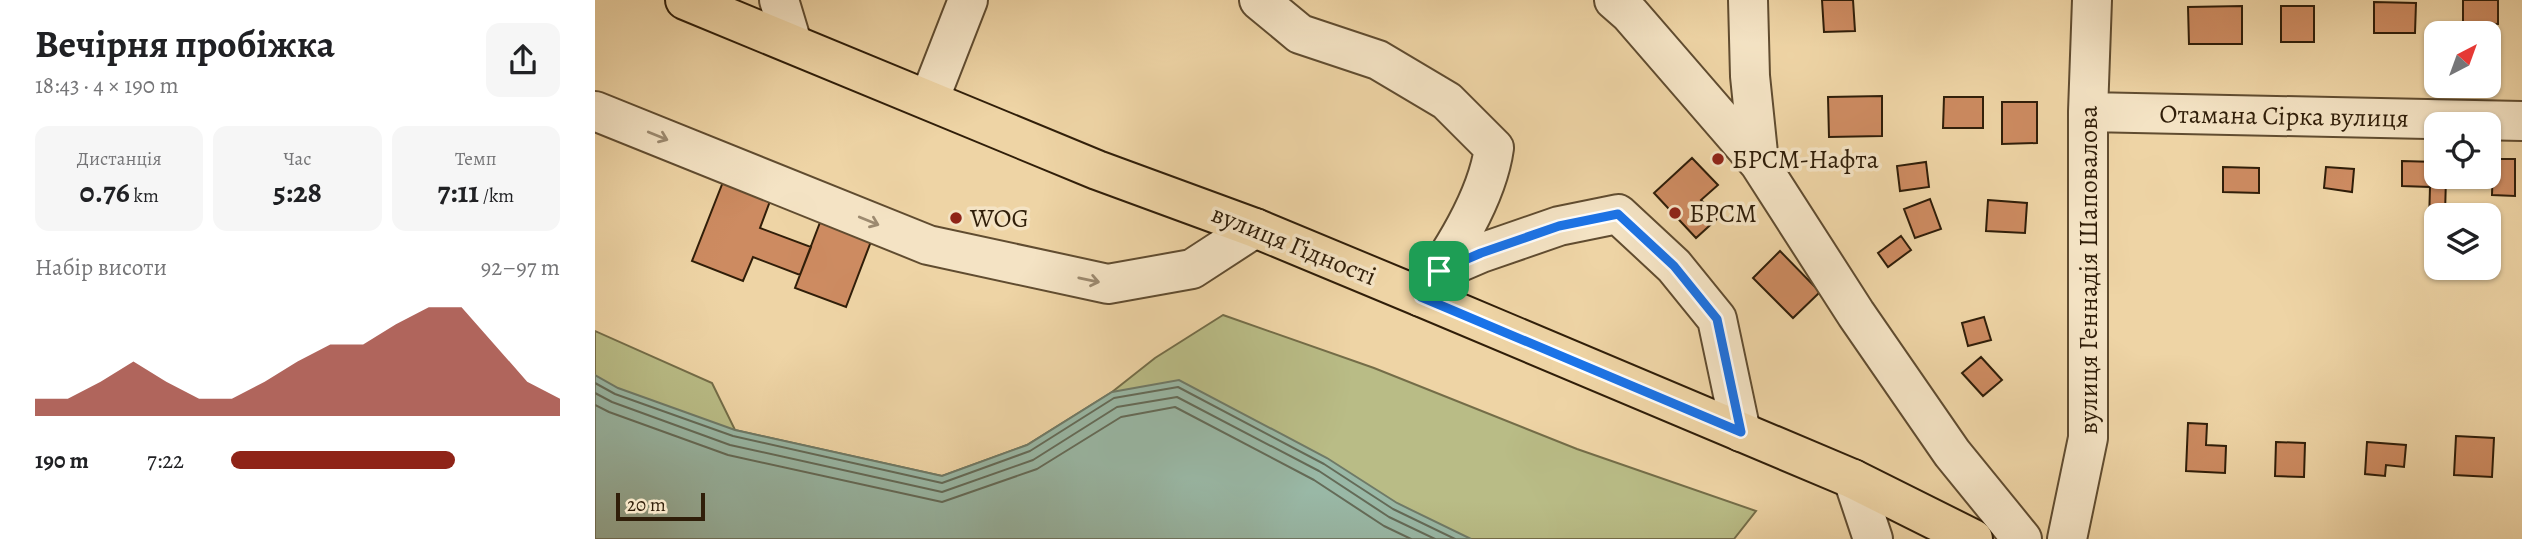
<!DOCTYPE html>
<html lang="uk">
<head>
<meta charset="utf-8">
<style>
  body { margin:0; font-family:Alegreya,serif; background:#f6f6f6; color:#202124; height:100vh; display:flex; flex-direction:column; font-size:26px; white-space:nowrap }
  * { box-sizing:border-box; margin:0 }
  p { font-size:23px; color:#757577 }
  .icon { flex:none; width:38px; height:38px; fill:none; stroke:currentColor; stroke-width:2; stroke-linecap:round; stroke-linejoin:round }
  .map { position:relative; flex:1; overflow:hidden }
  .drawer { display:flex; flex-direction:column; background:#fff; width:595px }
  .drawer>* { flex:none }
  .needle { width:46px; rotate:41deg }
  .controls { position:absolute; left:1829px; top:21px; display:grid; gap:14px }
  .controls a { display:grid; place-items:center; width:77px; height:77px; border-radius:14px; background:#fff; box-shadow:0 2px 5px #0004; font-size:35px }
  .scale { position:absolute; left:21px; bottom:18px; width:89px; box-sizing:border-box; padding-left:7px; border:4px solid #301e09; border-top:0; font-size:19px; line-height:24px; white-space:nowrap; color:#301e09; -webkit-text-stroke:5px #f4e3c4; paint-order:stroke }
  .pin { position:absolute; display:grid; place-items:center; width:60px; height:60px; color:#fff; margin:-30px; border-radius:14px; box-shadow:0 4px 10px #0006 }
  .round { display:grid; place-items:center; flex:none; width:74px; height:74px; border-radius:14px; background:#f6f6f6 }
  .head { display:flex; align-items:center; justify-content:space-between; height:119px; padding:0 35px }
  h1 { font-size:38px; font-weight:700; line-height:52px }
  .figures { display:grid; grid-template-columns:repeat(3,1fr); gap:10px; height:119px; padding:7px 35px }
  .figures div { display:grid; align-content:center; border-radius:14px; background:#f6f6f6; text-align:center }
  .figures b { font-size:30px; font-weight:700 }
  .figures small { font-size:19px; font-weight:400 }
  .figures p { font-size:19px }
  .chart { height:196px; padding:14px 35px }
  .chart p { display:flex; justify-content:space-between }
  .chart svg { width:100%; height:126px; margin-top:7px; fill:#8f2418; opacity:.7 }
  ul { padding:0 35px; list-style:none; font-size:23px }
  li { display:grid; grid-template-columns:112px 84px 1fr; align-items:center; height:52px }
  li i { height:18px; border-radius:9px; background:#8f2418 }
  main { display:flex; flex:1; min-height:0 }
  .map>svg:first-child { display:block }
</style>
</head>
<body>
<main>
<section class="drawer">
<div class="head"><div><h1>Вечірня пробіжка</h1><p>18:43 · 4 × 190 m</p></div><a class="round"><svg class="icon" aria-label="share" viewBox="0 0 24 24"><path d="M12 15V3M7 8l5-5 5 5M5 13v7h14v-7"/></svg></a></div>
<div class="figures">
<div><p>Дистанція</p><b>0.76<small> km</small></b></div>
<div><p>Час</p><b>5:28</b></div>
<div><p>Темп</p><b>7:11<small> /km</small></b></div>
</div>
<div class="chart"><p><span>Набір висоти</span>92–97 m</p>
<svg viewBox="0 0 160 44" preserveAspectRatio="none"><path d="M0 44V38L10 38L20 32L30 25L40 32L50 38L60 38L70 32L80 25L90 19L100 19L110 12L120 6L130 6L140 19L150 32L160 38V44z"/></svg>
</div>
<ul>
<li><b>190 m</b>7:22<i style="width:68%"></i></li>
</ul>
</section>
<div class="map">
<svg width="1927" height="539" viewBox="0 0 1927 539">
  <rect width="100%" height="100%" fill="#eed4a5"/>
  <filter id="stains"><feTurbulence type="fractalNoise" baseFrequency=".00286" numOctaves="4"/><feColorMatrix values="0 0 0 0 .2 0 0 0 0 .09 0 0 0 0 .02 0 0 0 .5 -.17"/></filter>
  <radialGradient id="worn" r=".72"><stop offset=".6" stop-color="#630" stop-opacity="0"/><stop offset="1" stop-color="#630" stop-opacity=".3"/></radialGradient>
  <path fill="#b9bc86" stroke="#746d48" stroke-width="2" d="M628 315 779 368 982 449 1161 511 1139 539H0V331L117 383 140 430 347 476 432 445 517 392 560 358Z"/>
  <path fill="#99b8a6" stroke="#6f7a67" stroke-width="2" d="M0 375 23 388 140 430 347 476 432 445 517 392 584 380 732 458 802 503 876 539H0Z"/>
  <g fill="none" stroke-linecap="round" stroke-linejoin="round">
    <path stroke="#646b58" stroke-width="2" d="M0 383 20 394 138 436 347 483 435 451 519 398 583 387 729 464 798 509 860 539
      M0 393 17 402 135 445 347 492 438 460 522 407 582 397 724 471 794 517 840 539
      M0 405 14 412 133 455 347 502 442 469 526 417 580 407 719 480 789 526 816 539"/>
  </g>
  <path fill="#cd8b61" stroke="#301e09" stroke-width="2" d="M1227 0H1258L1260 31 1229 32Z
    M1868 0H1903V24L1868 23Z
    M1779 2 1821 3 1820 33H1779Z
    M1647 6V44H1594L1593 7Z
    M1686 6H1719V42H1686Z
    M1287 96V136L1234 137 1233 97Z
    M1349 97H1388V128H1348Z
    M1407 102H1442V143L1407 144Z
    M1097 158 1123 185 1106 200 1123 218 1101 238 1059 193Z
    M137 159 184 177 165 228 216 247 205 275 158 257 148 281 97 261Z
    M1898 159H1920V196L1897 195Z
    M1807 161 1841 162V177H1851L1850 215H1841V221H1834L1835 187 1807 186Z
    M1331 162 1334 187 1305 191 1302 166Z
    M1628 167 1664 168V193L1628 192Z
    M1731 167 1759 169 1757 192 1729 188Z
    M1335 199 1346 229 1320 238 1309 209Z
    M1393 200 1432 203 1430 233 1391 231Z
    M229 212 280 231 251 307 200 288Z
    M1306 236 1316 250 1293 267 1283 253Z
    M1185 251 1225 292 1198 318 1158 278Z
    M1389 317 1396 340 1373 346 1367 323Z
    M1386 357 1407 380 1388 396 1367 373Z
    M1593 423 1612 424 1611 445 1631 446 1630 473 1591 471Z
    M1861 436 1899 438 1897 477 1859 475Z
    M1681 442 1710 443 1709 477 1680 476Z
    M1772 442 1811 445 1809 467 1791 465 1790 476 1770 474Z"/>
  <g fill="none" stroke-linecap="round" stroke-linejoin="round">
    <g stroke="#604c30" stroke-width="42">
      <path id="minor" d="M184 0 197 43
        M664 0 705 34 783 60 852 101 899 148C892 199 855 255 826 297
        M1019 0 1035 14 1164 163 1261 314 1357 453 1427 539
        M1153 0 1155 76 1164 163
        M334 100 373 0
        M0 111 333 245 513 284 597 269 660 228
        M1493 112 1927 121
        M844 271 886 253 964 226 1023 214 1079 266 1122 319 1146 432
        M1258 479 1278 539
        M1472 539 1493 438V112L1497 0"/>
    </g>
    <g stroke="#301e09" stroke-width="42">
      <path id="major" d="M90 0 502 170 660 228 826 297 1258 479 1378 539"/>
    </g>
    <use href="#minor" stroke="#f4e3c4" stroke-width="38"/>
    <use href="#major" stroke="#eed4a5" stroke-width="38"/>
  </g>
  <defs><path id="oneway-shaft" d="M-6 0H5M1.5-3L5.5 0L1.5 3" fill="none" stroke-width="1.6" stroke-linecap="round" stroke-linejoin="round" transform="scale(1.75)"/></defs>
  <g stroke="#9c8a70">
    <use href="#oneway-shaft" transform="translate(63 136) rotate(22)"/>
    <use href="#oneway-shaft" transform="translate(274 221) rotate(22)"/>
    <use href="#oneway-shaft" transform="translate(494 280) rotate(12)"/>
  </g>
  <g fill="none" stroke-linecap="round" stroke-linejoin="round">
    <g stroke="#fff" stroke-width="14">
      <path id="route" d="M1023 214 1079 266 1122 319 1146 432 826 297 844 271 886 253 964 226Z"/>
    </g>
    <use href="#route" stroke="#1a73e8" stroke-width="9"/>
  </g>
  <g fill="#8f2418" stroke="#f4e3c4" stroke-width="2.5">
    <circle cx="1123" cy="159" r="7"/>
    <circle cx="1080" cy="213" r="7"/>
    <circle cx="361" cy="218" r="7"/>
  </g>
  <g text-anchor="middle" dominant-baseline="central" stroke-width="7" stroke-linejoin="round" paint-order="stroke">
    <g font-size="26" fill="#301e09" stroke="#f4e3c4">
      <text transform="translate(1689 116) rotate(1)">Отамана Сірка вулиця</text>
      <text transform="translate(699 245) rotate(22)">вулиця Гідності</text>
      <text transform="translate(1493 270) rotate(-90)">вулиця Геннадія Шаповалова</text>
    </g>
    <g font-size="26" fill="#301e09" stroke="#f4e3c4" text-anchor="start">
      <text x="1137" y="159">БРСМ-Нафта</text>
      <text x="1094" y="213">БРСМ</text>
      <text x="375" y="218">WOG</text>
    </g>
  </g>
  <rect width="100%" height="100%" filter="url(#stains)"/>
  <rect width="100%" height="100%" fill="url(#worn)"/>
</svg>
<div class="controls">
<a><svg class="needle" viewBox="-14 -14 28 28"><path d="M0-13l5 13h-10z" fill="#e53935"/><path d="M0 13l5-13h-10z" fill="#757577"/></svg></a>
<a><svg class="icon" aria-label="locate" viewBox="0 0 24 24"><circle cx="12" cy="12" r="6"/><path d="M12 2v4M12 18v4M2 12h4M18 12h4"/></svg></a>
<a><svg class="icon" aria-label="layers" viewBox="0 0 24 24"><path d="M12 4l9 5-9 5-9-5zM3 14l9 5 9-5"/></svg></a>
</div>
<div class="scale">20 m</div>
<div class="pin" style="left:844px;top:271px;background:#1e9e55"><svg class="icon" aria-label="arrive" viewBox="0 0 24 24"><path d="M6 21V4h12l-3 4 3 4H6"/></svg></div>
</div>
</main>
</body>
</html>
